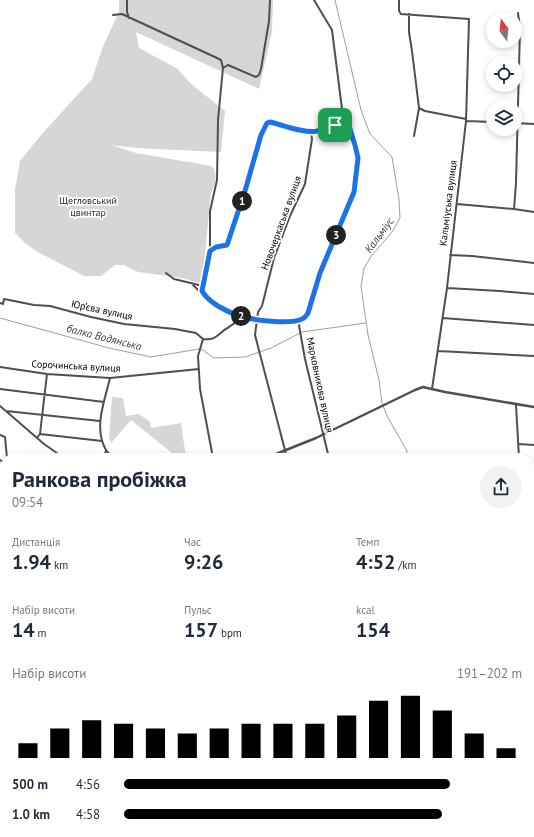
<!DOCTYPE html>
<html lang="uk">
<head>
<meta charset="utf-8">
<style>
  body { margin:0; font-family:"PT Sans",sans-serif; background:#f2f2f3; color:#1f2937; height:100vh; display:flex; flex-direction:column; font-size:15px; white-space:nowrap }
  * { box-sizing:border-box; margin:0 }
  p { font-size:13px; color:#747a83 }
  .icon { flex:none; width:22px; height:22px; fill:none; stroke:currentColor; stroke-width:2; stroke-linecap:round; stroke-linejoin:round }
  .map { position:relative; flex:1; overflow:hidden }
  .side { position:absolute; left:0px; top:453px; width:534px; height:384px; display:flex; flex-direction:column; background:#fff; border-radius:16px 16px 0 0; box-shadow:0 2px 6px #0003 }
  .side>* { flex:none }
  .needle { width:26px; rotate:345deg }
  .controls { position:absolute; left:486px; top:12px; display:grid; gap:8px }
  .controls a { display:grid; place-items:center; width:36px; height:36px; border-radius:50%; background:#fff; box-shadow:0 2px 6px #0003; font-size:20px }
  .pin { position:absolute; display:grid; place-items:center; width:34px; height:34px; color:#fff; margin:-17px; border-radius:8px; box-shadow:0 2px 6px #0006 }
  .km { position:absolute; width:20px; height:20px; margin:-10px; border-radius:50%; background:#222; color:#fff; font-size:11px; line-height:20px; text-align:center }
  .round { display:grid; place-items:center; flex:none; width:42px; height:42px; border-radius:21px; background:#f2f2f3 }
  .summary { display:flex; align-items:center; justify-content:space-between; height:68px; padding:0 12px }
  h1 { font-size:22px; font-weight:800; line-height:30px }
  .metrics { display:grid; grid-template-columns:repeat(3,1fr); gap:6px; height:68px; padding:4px 12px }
  .metrics div { display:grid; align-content:center }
  .metrics b { font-size:20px; font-weight:800 }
  .metrics small { font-size:11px; font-weight:400 }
  .metrics p { font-size:11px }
  .chart { height:112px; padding:8px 12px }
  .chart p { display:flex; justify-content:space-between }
  .chart svg { width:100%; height:72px; margin-top:4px; stroke:#000; stroke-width:6 }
  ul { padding:0 12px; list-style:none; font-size:13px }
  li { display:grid; grid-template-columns:64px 48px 1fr; align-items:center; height:30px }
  li i { height:10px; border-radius:5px; background:#000 }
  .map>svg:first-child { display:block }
</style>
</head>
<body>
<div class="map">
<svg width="534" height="837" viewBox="0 0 534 837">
  <rect width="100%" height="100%" fill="#fff"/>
  <path fill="#d6d6d6" d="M119 0H273L272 32 259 89 136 32 139 48 178 69 190 83 225 111 221 152 136 148 111 145 136 153 212 166C218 175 216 183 211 193L202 284 182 278 138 272 124 265H115L101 276H84L36 251 26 244 15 233V190L20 161 41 135 92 79 103 46 119 12Z
    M112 397 123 398 126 416 139 414 150 422 151 428 181 423 186 458H178L131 420 111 443 109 438Z
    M529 811H531L532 819 534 822V837H455L452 832H529Z
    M286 832H347L348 837H286Z"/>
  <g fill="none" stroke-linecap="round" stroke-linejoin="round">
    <path stroke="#9d9d9d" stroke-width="1" d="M335 0 361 110 370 134 392 157 399 200 400 218 392 232 372 255 364 268 361 286 368 335 379 380 382 403 387 416 407 451 406 458
      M0 318 109 348 151 357 199 349 203 350 214 358 245 357 271 348 302 332 366 323
      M529 692 534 694
      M529 785H534
      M529 803 534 800
      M0 814H5
      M61 832 70 833 83 837
      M453 832 456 837
      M491 837 497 832"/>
    <path stroke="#4f4f4f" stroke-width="2" d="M127 0V12L129 18
      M314 0 332 30 342 109 355 145 358 163 354 192 320 273 308 313 303 319 298 320 305 359 329 458
      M399 0V11L401 14 469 19 466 121 447 288 432 389
      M409 14V32L412 51 419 108 425 111 466 119
      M113 15 122 14 217 58 221 60 223 68
      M466 121 493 122
      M515 123 534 124
      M414 136 419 108
      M457 204 514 209 534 212
      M514 209 516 183 520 28 518 13
      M210 251 216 247 227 245 245 191 261 135 267 123 270 121C286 126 306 135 322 131 331 129 339 122 346 117
      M450 255 472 256 534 263
      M166 273 174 279 203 286 202 291C206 298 213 302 221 306 246 321 269 322 298 320
      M191 283 202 294
      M203 286 210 251V211L217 180 218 120 223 68 228 65 256 77 259 75 261 69 269 21 270 0
      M447 288 500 291 534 294
      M0 303 3 304 4 299 34 305 50 306 91 317 124 324 175 329 196 333 203 339
      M443 318 534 325
      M438 351 534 356
      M0 367 47 374 110 378 199 369
      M110 378C105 400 93 428 106 450 108 453 112 456 115 458
      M0 389 104 402
      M516 405 519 458
      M0 406 44 444 64 458
      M6 411 100 421
      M40 434 102 441
      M0 435 5 437 7 458
      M37 438 40 434 47 374
      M519 444 534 445
      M103 458 106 451
      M213 458 200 389 198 356 203 339C217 341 218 333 229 327 234 323 238 322 242 317
      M287 458 255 335 258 312 262 306 274 258 290 216 305 184 312 139 311 133
      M0 460 5 463
      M529 473 534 474
      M0 474 5 472
      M529 522 534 523
      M529 572 534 571
      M529 591H534
      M0 593H5
      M0 614H5
      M529 616 534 615
      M0 634H5
      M529 639 534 638
      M0 654H5
      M529 661 534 660
      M0 676 5 675
      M0 680H5
      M529 684H534
      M0 710 5 712
      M0 731H5
      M0 754 5 758
      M0 780 5 783
      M352 832V837
      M266 834 267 837"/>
    <path stroke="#4f4f4f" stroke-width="2.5" d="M266 458 316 438 415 390 423 387 445 392 534 407
      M0 571H5"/>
  </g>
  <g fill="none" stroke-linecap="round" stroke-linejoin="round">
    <g stroke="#fff" stroke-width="8">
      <path id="route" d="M346 117 355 145 358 158 354 192 320 273 308 313C306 316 305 318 302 319 289 325 253 320 240 316 227 312 209 303 202 291L210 251 216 247 227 245 245 191 261 135 267 123 270 122C305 131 314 140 346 117Z"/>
    </g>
    <use href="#route" stroke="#1a73e8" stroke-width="5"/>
  </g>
  <g text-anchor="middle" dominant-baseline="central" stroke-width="3.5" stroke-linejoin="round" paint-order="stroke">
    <g font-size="10" fill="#2d2d2d" stroke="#fff">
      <text x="88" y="200">Щегловський<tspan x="88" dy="12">цвинтар</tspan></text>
    </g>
    <g font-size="10" fill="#000" stroke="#fff">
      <text transform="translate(448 203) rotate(-83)">Кальміуська вулиця</text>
      <text transform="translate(281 223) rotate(-70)">Новочеркаська вулиця</text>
      <text transform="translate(102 310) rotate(12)">Юр’єва вулиця</text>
      <text transform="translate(76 366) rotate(3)">Сорочинська вулиця</text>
      <text transform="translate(320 385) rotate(78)">Марковникова вулиця</text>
    </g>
    <g font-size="11" font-style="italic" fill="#3e3e3e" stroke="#fff">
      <text transform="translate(379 235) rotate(-54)">Кальміус</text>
      <text transform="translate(104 337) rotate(14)">балка Водянська</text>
    </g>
  </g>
</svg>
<div class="controls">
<a><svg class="needle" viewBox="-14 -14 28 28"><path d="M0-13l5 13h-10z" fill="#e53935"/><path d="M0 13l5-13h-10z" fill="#747a83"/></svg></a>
<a><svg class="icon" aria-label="locate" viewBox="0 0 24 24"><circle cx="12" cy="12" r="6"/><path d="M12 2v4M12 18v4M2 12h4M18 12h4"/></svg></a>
<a><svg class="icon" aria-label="layers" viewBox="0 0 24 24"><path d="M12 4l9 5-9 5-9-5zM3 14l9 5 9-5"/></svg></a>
</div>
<div class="pin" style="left:335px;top:125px;background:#1e9e55"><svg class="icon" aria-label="arrive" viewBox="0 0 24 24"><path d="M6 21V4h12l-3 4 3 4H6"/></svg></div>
<b class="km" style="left:242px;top:201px">1</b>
<b class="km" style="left:241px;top:316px">2</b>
<b class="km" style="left:336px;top:235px">3</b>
<section class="side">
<div class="summary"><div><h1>Ранкова пробіжка</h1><p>09:54</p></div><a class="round"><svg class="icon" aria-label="share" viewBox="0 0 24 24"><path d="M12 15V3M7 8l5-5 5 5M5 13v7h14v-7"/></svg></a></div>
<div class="metrics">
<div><p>Дистанція</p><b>1.94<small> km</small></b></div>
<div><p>Час</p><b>9:26</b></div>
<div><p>Темп</p><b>4:52<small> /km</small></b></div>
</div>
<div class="metrics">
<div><p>Набір висоти</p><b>14<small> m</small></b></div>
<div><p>Пульс</p><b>157<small> bpm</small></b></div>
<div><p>kcal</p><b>154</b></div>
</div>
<div class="chart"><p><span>Набір висоти</span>191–202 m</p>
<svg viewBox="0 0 160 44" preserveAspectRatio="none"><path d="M5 44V35M15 44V26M25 44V21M35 44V23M45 44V26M55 44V29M65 44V26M75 44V23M85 44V23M95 44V23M105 44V18M115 44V9M125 44V6M135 44V15M145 44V29M155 44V38"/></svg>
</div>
<ul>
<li><b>500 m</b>4:56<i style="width:82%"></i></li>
<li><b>1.0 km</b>4:58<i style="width:80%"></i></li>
</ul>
</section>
</div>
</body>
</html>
